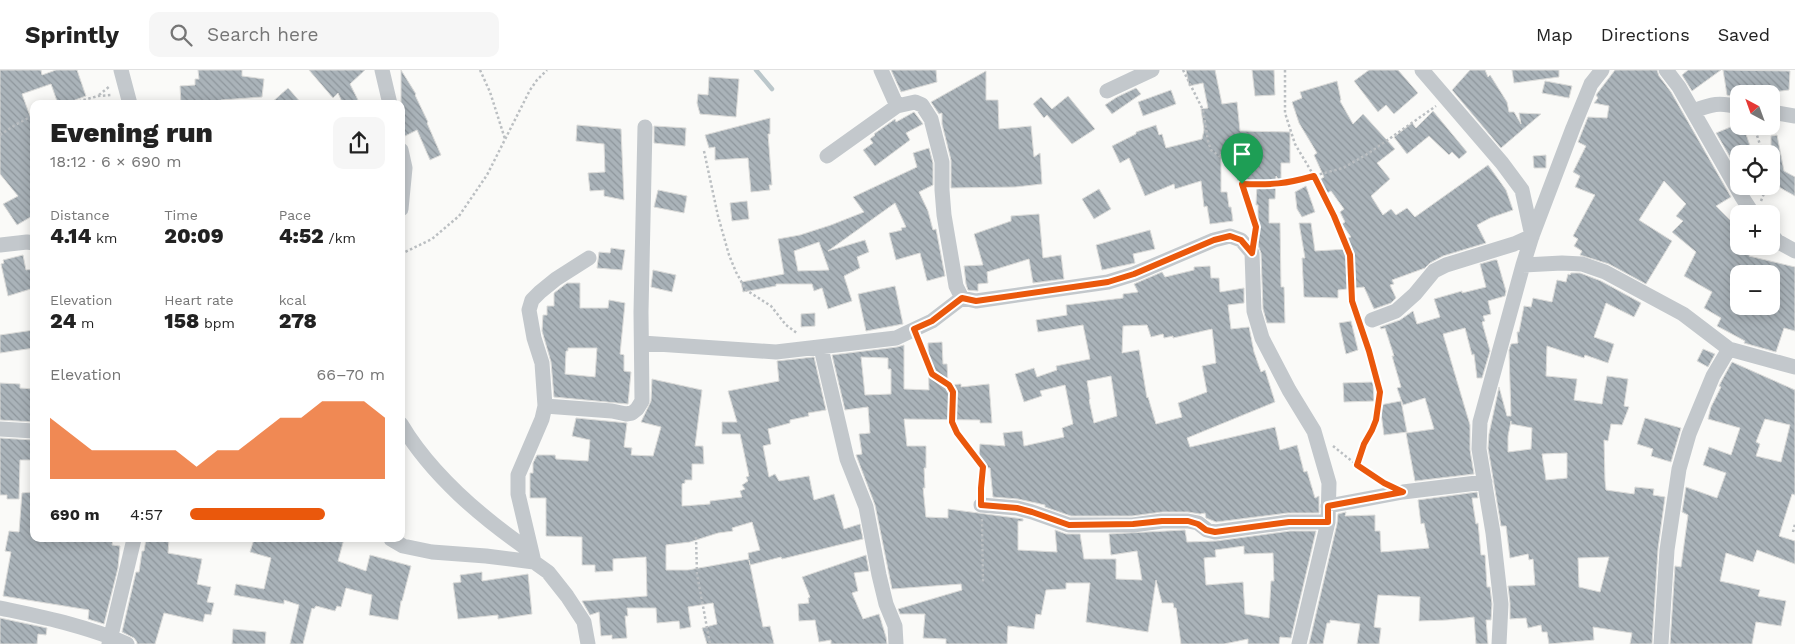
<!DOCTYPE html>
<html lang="en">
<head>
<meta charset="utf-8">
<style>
  body { margin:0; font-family:"Work Sans",sans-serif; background:#f6f6f6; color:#222; height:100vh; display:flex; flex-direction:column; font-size:19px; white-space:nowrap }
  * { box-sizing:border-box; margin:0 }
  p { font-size:16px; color:#767676 }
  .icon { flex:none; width:28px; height:28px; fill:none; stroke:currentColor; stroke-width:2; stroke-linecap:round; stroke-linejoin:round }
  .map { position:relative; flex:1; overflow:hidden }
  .side { position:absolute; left:30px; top:30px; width:375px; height:442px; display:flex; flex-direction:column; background:#fff; border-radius:10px; box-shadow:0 2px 12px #0003 }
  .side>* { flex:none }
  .needle { width:32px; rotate:319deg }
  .fabs { position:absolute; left:1730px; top:15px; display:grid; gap:10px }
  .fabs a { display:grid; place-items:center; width:50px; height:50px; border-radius:10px; background:#fff; box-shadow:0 2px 12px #0003; font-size:25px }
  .pin { position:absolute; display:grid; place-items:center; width:42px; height:42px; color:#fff; margin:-51px -21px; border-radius:50% 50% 50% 0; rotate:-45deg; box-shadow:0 0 5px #0007 }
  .pin .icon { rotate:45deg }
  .round { display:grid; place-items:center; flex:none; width:52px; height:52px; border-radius:10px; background:#f6f6f6 }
  .headline { display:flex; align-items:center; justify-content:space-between; height:85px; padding:0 20px }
  h1 { font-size:28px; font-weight:800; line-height:38px }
  .figures { display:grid; grid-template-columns:repeat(3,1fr); gap:8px; height:85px; padding:5px 20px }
  .figures div { display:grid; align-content:center }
  .figures b { font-size:21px; font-weight:800 }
  .figures small { font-size:14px; font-weight:400 }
  .figures p { font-size:14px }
  .chart { height:140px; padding:10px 20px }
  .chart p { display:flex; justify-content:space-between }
  .chart svg { width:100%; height:90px; margin-top:5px; fill:#ea580c; opacity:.7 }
  ul { padding:0 20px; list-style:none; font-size:16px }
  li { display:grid; grid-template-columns:80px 60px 1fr; align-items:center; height:38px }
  li i { height:12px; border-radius:6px; background:#ea580c }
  header { display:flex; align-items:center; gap:30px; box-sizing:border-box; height:70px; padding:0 25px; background:#fff; border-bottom:1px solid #e0e0e0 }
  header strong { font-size:24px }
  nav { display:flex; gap:28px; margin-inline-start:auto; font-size:18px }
  .search { width:350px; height:45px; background:#f6f6f6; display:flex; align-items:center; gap:12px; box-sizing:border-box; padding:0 18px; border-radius:10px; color:#767676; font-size:19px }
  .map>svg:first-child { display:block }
</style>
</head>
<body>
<header>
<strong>Sprintly</strong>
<div class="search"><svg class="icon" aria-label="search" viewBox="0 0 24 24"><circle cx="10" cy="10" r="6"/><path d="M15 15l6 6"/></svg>Search here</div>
<nav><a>Map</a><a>Directions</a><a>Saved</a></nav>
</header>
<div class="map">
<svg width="1795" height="574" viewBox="0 0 1795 574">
  <defs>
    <pattern id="building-back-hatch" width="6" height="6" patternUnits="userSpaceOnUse" patternTransform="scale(1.25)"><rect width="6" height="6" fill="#aab3b9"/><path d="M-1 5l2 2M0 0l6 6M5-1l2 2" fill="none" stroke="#8e969c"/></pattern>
  </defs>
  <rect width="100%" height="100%" fill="#fafaf8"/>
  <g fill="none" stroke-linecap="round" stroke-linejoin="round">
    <path stroke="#bbc7cb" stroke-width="4.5" d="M756 0 772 19"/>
  </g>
  <path fill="url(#building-back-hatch)" stroke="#dcdcda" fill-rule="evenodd" d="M0 0H41L42 5 56 0H77L86 26 64 34H58L51 14 22 24 34 57V145L17 155 3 134 18 126 0 104Z
    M198 0H242V6L264 9 262 27 221 30V32L181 34 180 16 195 15V9H199Z
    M309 0H365L350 14 360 34H343L338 23 333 28Z
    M401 0 416 24 415 25 428 52 427 53 441 85 430 90 417 60 401 68Z
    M891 0H936L937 12 901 22Z
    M1186 0H1215L1222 34 1237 32 1240 61 1290 62V93H1281V113L1276 106 1275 129H1269V153H1280L1281 217H1284L1285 253H1267L1263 239 1261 183 1258 175V135H1256L1257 112 1245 113V86L1221 84V122H1227L1229 137H1231L1233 151 1210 154 1207 136 1204 137 1201 111 1175 119 1174 114 1145 126 1129 88 1120 93 1112 76 1136 64V62L1156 55 1159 65 1162 64 1166 78 1202 69 1204 60 1201 39 1208 38 1203 13 1189 16Z
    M1252 0H1274L1275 25 1255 26Z
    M1369 0H1398L1418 23 1394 44 1386 35 1378 42 1354 11Z
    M1470 0H1485L1488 7 1490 5 1507 32 1509 42H1514L1521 54 1519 43 1541 44 1501 78 1452 20Z
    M1512 0H1559V7L1514 13Z
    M1615 0H1657L1659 6 1671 22 1731 127 1716 136 1739 159V176H1753L1749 186 1795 197V261L1784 258 1776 282 1744 273 1745 271 1717 256 1721 248 1704 238 1712 222 1684 206 1696 182 1672 162 1683 151 1676 146 1686 134 1664 111 1639 150 1672 171 1646 214 1609 194 1580 185 1582 181 1574 176 1578 169 1573 166 1595 125 1575 117 1580 106 1573 102 1586 76 1578 72 1588 47 1607 48 1609 36 1594 33 1598 28 1596 25ZM1739 204H1771V236H1739Z
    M1688 0H1721L1692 21 1682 5Z
    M1723 0 1790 1 1789 20 1758 24H1739V26L1735 27 1727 25Z
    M986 1V30H998L999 59 1031 56 1034 87 1040 83 1042 114 1015 117 951 118V90L942 54V43L939 44 931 32Z
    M709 7 739 9 736 47 700 44 697 33 698 24 708 25Z
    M1337 11 1341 30 1340 31 1353 54 1363 44 1395 79 1377 93 1390 109 1371 126 1383 145 1391 139 1396 145 1407 138 1415 147 1488 95 1506 120 1513 140 1490 148 1477 155 1486 173 1443 186 1430 193 1425 198 1392 210 1394 214 1390 215 1396 228 1391 233 1374 239 1364 217 1338 220V228L1304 227 1302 188H1305L1299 153H1311L1315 181 1349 179 1345 169 1351 167 1342 154 1345 152 1340 142 1344 139 1331 121 1327 123 1319 110 1324 107 1314 85 1317 83 1299 53 1292 32 1302 28 1300 22Z
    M1545 11 1572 16 1569 28 1542 23Z
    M288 18 302 34H270Z
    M1136 18 1141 24 1112 44 1105 35 1117 27Z
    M1171 20 1176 34 1143 46 1138 32Z
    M1068 26 1095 59 1072 74 1047 45 1044 48 1033 34 1041 27 1052 39Z
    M1433 41 1467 82 1459 89 1452 82 1449 85 1429 66 1407 84 1394 67 1412 53 1416 58Z
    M914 42 923 54 906 63 910 70 875 96 863 80 873 73 870 69 875 65 874 64 895 49 896 52Z
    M770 48V64H768L772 115H769L770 120 751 122 748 88 715 90V77L709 78 705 65Z
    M577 55 621 59 624 130 604 126V120L590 121 588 103 605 102 604 74 576 71Z
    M654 56 686 58 685 76 654 73Z
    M1733 56H1743L1753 84H1739V102L1716 63Z
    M1777 65 1784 101 1795 107V126L1777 116 1771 117V66Z
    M929 78 933 93V115L919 122 928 141 933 160 936 159 945 206 927 211 920 183 896 190 889 163 902 160 901 158 906 157 895 133 828 181 865 170 869 182 857 187 860 198 844 206 852 231 828 239 822 218 814 221 812 214H776V216L743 222 741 212 784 204 778 169 800 165 831 155 864 142 853 127 917 97 913 83ZM819 172 829 200 798 201 794 181Z
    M1546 85V98H1534L1533 86Z
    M1306 116 1315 142 1302 147 1297 139 1295 122Z
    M1099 119 1111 139 1094 149 1082 129Z
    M658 120 687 126 684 143 654 137Z
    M747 131 749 149 732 151 730 133Z
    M1039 144 1043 188 1061 185 1064 209 1033 213 1029 189 987 202 988 213 978 214V221L968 220 966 214 964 196 983 195 974 164 1011 151V146Z
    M1150 160 1155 179 1133 184 1135 193 1102 200 1096 175Z
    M611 178 625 180 622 200 597 198 599 182 610 183Z
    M23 185 26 200 34 199V218L8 226 1 194 4 193 3 190Z
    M1494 190H1497L1506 221 1505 226 1488 231 1491 244 1483 246 1485 251 1482 252 1490 281 1482 308H1477L1474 284 1472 285 1465 258 1443 264 1470 355V380L1474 404 1415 411 1406 363 1434 359 1425 328 1403 335 1397 318 1401 317 1392 286H1394L1385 258 1381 259 1380 257 1400 250 1413 241 1417 254 1440 247 1434 229 1462 221V223L1486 217 1480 194Z
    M1210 196 1211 208H1219L1220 222 1244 218V233L1228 235 1231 259 1249 257 1254 282 1261 302 1265 300 1275 332 1187 368 1190 377 1275 357 1280 380 1297 375 1304 402 1307 401 1315 428 1319 426V443H1288L1216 452 1206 448 1205 443 1200 444 1188 442H1162L1132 446H1071L1045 437V435L1018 429 993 427 990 398 978 397 980 374 1005 376 1003 363 1022 361 1024 376 1064 367 1062 358 1073 354 1065 315 1040 321 1042 326 1024 332 1015 304 1034 298 1037 307 1057 300 1056 296 1090 289 1083 255 1038 262 1036 250 1067 245 1066 235 1123 228V224L1138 222 1134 214 1162 202 1165 207 1194 200V197ZM1147 255 1151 267 1163 264 1164 268 1173 266V268L1212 259 1216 293 1202 296 1207 322 1178 333 1182 347 1156 354 1148 327 1147 328 1139 280 1122 283 1123 256ZM1111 306 1117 346 1094 353 1089 330 1090 329 1087 311Z
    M653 200 676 205 672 222 651 217Z
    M1571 203H1580L1601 211 1641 233 1634 247 1606 233 1594 267 1614 274 1608 293 1585 285 1584 288 1547 276 1546 306 1577 309 1574 330 1602 334 1607 306 1628 309 1624 336 1629 337 1622 355 1611 354 1608 371 1604 370 1605 411 1606 420 1634 424 1635 417 1654 419 1653 425 1665 427 1658 479 1652 574H1630L1632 563 1593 557 1594 570 1549 574 1547 562H1542L1541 555 1528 558 1526 548 1510 549V533L1508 516 1535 515 1533 489 1529 490 1528 484 1510 488 1506 456H1501L1488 378 1489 364 1499 317 1507 346H1511L1509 280 1511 274 1518 273 1517 262H1519L1524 236 1531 237 1533 228 1552 232 1557 210 1566 212 1568 204 1570 205ZM1511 351V354L1532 358 1531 379 1508 382V366ZM1567 383V408L1546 410 1542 384ZM1609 487 1600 522 1579 517 1578 488Z
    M567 213H580V238H608L609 230 625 233 620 284 624 285V301L631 302 628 334 554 327 551 292 542 261 543 245H547V236H554V223ZM568 278H597L595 307 565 304 566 281H568Z
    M895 216 903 254 866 261 858 224Z
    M815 243V256L801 257V244Z
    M1351 251 1358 280 1346 284 1339 253Z
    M34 260V278L0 283V265Z
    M942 272 943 294H947L948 315 961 314V317L989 314 992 353H980V350L904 349 907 376H926V398H924L925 418H923L926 447 948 448V439L1023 449V451H1018V480L1057 482 1055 460 1066 464H1080L1084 489H1116V509L1142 510 1137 481 1111 485 1109 464 1185 460 1187 472 1216 471 1290 461H1316L1291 568 1280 567 1279 574H1248V569L1224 574H1181L1176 538H1174L1173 533H1162L1156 510 1148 562 1086 552 1090 513H1066V519L1046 520 1041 545 1036 544 1034 559 1008 556 1007 574H946V569L923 568 925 544H900L898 539 962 520 961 514 892 519 875 435 856 385 862 384 859 364 870 363 868 337 845 340 832 285 897 277 904 275V319L929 320 928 273ZM861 287 888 288V299H891V324L865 325ZM1244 476V484L1273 483 1274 511H1271L1269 548 1245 544 1243 512 1206 515 1204 488 1216 487 1215 480Z
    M1703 279 1715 284 1708 297 1697 291Z
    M814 287 826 340 808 343 809 346 790 350V353L768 359 771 374 763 376 769 407 775 404 779 411 809 406 814 430 834 424 844 459 860 454 863 469 782 489 781 487 750 495 749 490 763 557 770 556 774 574H707L702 558 717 554 713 533 688 537 691 557 680 559 679 551 657 553 656 538H627L628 546H625L627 568 612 569V565L601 566 599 542 590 545 582 531 647 526 646 487 613 489V501L595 502V495H582V467L546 466V428H530V403H533V393L537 385H555L556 389 588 391 590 370 572 366 576 348 627 353 624 377 632 378 631 385 653 386 661 357 641 352 651 331 652 309 702 320 695 376H703L704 394H692V410H685V413L682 414V436L710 434V431L742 427 740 421 745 419 742 415 748 411 746 407 749 406 740 364H722V352H737L728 321 779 311 777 291ZM752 452 760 480 748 483 749 489 688 500H666V475L690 472 718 463 733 461 732 458Z
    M1732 292 1795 320V425L1792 424 1779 466 1795 471V494L1757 480 1753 492 1726 483 1720 511 1760 520 1758 526 1786 531 1781 556 1756 552 1752 574H1670L1675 496 1681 497 1688 445 1682 442 1686 417 1717 428 1726 403 1703 395 1709 377 1731 385 1740 358 1708 349 1711 337 1721 317 1719 316 1721 312ZM1765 349 1790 355 1781 392 1756 386 1760 374 1756 372Z
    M1373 312 1374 331 1344 332 1343 313Z
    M0 313 20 314V318L34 319V352L0 350Z
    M1401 331 1407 362 1384 365 1380 335Z
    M1645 348 1681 358 1671 392 1651 386 1653 379 1637 374Z
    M0 368 34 370V390H20L19 429H7V425H0Z
    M34 422V469H113L112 475 120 476 118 498 104 554 88 549 89 540 3 526 11 482 5 481 9 461 19 462 22 423Z
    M1477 422 1478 428H1472L1476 454 1478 453 1481 485H1485L1487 517H1490L1492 534 1491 550H1486L1488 574H1476L1474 547 1447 550 1419 551 1420 527 1378 525 1374 557 1381 558 1379 574H1357L1360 554 1330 550V553H1327L1323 574H1309L1337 454 1338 444 1346 442 1345 446 1375 445V461H1380L1381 482 1429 478 1424 453 1421 454 1418 430Z
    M146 469H169L168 483 202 489 197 514 211 517 207 532 214 533 211 545 205 544 203 552 164 543 155 574H137V572L134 568 122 562 136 502H139L142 481H144Z
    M254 469H344L338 491 366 501 370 485 411 496 402 531H401L398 550 369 545 372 525 346 518 341 537 337 536 335 541 316 536 314 539 312 538 303 574H290L299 535 284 530V534L234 525 236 514 264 519 271 488 250 482Z
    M866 485 869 501 854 503 858 521 852 523 863 549 879 544 886 567 887 574H831V570L819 572 815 550 799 551 798 534 809 533 808 528 810 527 802 507Z
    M482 502V511L528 504 532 544 498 549V545L458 549 453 513 461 512 460 505Z
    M0 548 47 558 46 565 38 564 37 574H0Z
    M233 559 266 562 265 574H232Z"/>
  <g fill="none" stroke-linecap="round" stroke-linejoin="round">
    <path stroke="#bbbfc2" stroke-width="2.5" stroke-dasharray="2.5 2.5" stroke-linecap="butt" d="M480 0 490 22 505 69
      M1183 0 1203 40 1208 71 1211 80 1229 93 1235 102 1241 114 1256 157 1255 164
      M1285 0V43L1295 74 1314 106 1334 146 1350 185 1352 231 1357 248
      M99 25 110 16
      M69 34 98 26 112 25
      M1754 56 1763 84
      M0 65 15 55 34 45
      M704 81 718 146 729 185 736 202 746 220 771 236 786 255 798 264
      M1241 114 1272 115 1287 113 1343 98 1369 83 1436 36
      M1761 131 1767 116
      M401 184 432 169 459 146 487 105 530 20 537 10 547 0
      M919 272 931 304 951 318 953 325 952 352 957 363 983 397 981 421
      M1333 376 1363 400 1381 411
      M1357 395C1360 387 1362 380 1365 373 1368 365 1373 360 1376 352 1385 322 1372 289 1362 261
      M982 449 983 513
      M1793 462 1795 454
      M696 467 697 504 710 574"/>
    <path stroke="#c3c8cc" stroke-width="15" d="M121 0 130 34
      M382 0 390 34
      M881 0 897 36
      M1666 0 1679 17 1742 127 1753 144
      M1107 21 1152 0
      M1693 41C1712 34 1719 32 1739 37
      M1771 42 1795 46
      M401 80 405 98 401 139
      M827 86 897 36 915 32 922 35 931 49 942 92V120L944 145 956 216 962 228 976 231 1108 212 1134 204 1214 170 1230 166 1241 170 1252 183 1254 241 1262 268 1289 320 1314 361 1329 413 1328 452 1299 574
      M1771 164 1777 171 1795 181
      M0 175 27 172 34 173
      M1523 195 1562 193 1582 194 1605 202 1683 244 1729 279 1795 297
      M1372 250 1396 241 1415 224 1434 201 1446 195 1514 174 1532 166 1522 120 1502 93 1422 0
      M642 273 776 282 896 268 932 251 962 228
      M821 278 847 389 866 437 879 505 886 534 895 556 896 574
      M545 336 612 341 626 344 632 343 637 339 642 331 641 242 645 57
      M401 354C432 406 481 447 530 481
      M0 359 34 361
      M981 435 1017 438 1032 442 1069 455H1133L1162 451H1188L1198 453 1207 460 1215 462 1289 452H1328
      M1328 436 1403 422 1485 412
      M391 469 403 476 432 482 486 486 534 492 548 502 567 526 584 552 588 574
      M534 492 518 424V405L542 349 545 336 542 293 534 268 529 240 532 230 540 222 556 209 589 188
      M0 538C42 547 88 556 127 574
      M109 574 134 469
      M1499 574 1501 534 1493 463 1479 379 1480 352 1523 195 1532 166 1573 58 1591 14 1602 0
      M1661 574 1667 480 1679 399 1689 364 1713 306 1729 279"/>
  </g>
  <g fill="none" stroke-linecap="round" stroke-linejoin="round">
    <g stroke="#fff" stroke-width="10">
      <path id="route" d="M1314 106 1334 146 1350 185 1352 231 1369 281 1380 322 1376 350 1372 360 1364 374 1357 395 1384 413 1403 422 1328 436V452H1289L1215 462 1206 460 1198 454 1188 451H1162L1133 454 1069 455 1032 442 1017 438 981 435V418L983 397 957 363 952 352 953 322 949 315 932 304 914 259 932 251 962 228 976 231 1108 212 1134 204 1214 170 1230 166 1241 170 1252 183 1256 157 1242 114C1272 115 1285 114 1314 106Z"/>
    </g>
    <use href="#route" stroke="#ea580c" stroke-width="6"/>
  </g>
</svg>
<div class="fabs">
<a><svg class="needle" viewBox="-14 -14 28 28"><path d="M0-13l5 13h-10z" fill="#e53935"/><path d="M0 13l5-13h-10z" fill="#767676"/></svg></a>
<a><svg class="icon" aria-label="locate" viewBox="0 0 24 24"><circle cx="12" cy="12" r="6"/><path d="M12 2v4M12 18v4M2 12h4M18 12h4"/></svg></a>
<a>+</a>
<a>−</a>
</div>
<div class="pin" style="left:1242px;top:114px;background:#1e9e55"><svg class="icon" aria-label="arrive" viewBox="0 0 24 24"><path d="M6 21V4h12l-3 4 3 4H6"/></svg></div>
<section class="side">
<div class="headline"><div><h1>Evening run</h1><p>18:12 · 6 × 690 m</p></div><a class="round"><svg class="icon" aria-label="share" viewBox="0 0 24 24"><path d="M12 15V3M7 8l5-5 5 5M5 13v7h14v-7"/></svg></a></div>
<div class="figures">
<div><p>Distance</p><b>4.14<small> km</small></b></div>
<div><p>Time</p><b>20:09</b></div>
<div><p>Pace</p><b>4:52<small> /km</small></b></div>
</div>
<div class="figures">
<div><p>Elevation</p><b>24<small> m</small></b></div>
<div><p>Heart rate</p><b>158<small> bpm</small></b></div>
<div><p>kcal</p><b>278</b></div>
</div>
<div class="chart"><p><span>Elevation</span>66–70 m</p>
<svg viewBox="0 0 160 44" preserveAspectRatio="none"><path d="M0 44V14L10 22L20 30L30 30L40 30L50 30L60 30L70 38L80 30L90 30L100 22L110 14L120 14L130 6L140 6L150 6L160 14V44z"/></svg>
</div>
<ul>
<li><b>690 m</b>4:57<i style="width:69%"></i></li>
</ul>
</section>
</div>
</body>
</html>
